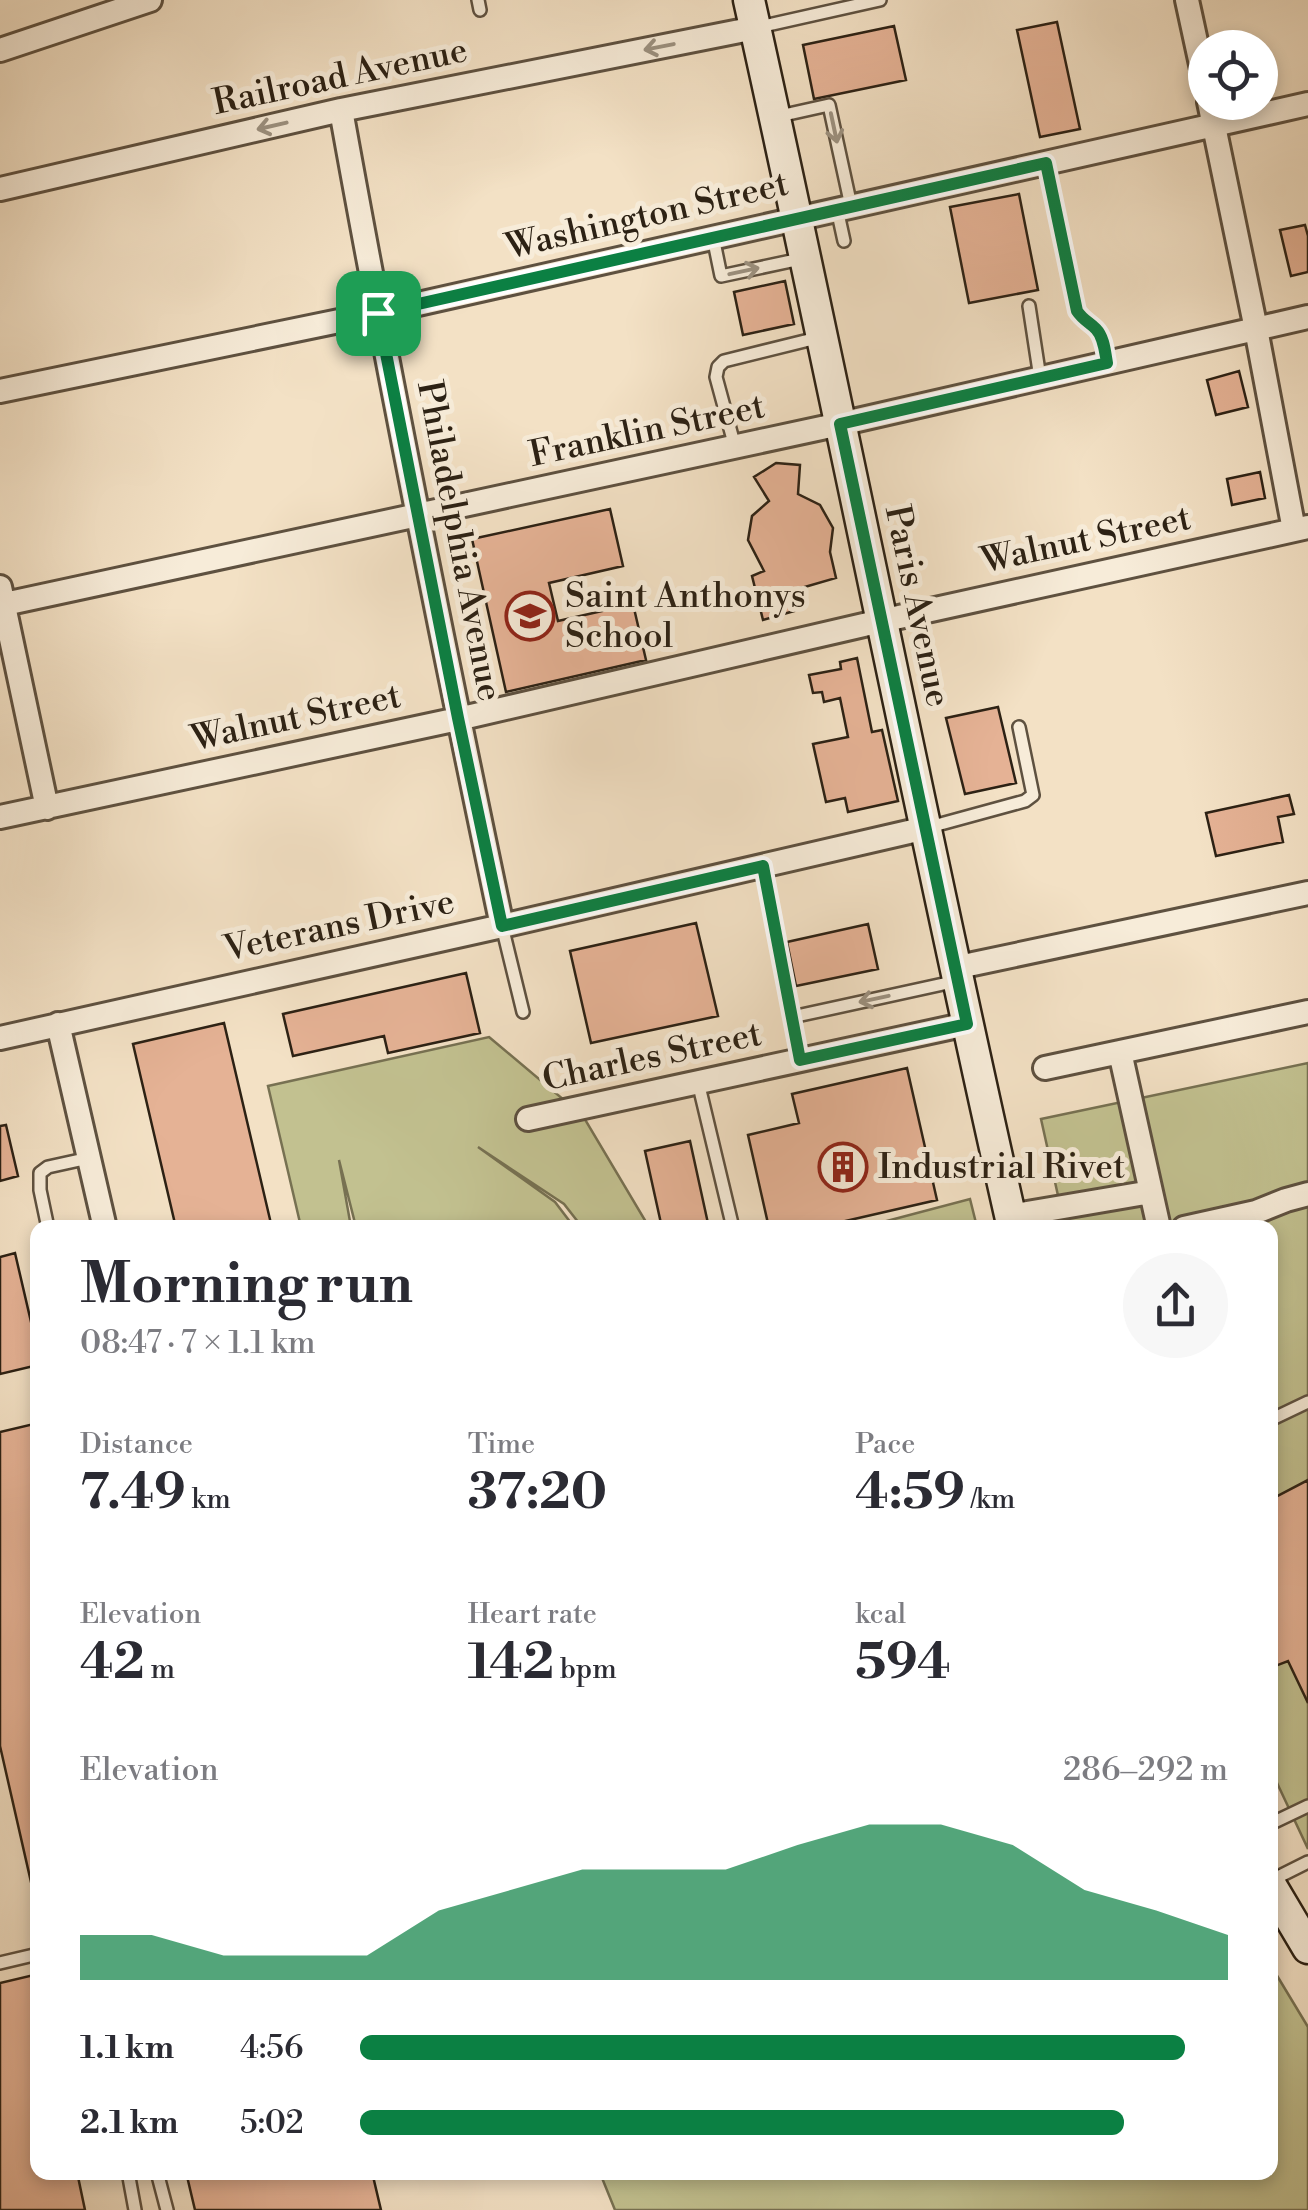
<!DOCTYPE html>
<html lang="en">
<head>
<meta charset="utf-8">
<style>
  body { margin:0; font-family:"Libre Bodoni",serif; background:#f7f7f7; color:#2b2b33; height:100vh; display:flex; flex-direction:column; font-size:38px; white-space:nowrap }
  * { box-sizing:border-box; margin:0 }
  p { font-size:32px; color:#7c7c81 }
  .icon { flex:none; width:55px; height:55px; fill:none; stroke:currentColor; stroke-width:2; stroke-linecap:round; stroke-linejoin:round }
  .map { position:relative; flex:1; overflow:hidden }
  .details { position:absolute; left:30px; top:1220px; width:1248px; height:960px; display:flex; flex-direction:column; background:#fff; border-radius:20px; box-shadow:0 5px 15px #0003 }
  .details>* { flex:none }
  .buttons { position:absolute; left:1188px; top:30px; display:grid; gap:20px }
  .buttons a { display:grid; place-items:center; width:90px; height:90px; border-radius:50%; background:#fff; box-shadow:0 5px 15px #0003; font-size:50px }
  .pin { position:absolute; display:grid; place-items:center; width:85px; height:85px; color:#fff; margin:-42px; border-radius:20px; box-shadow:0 5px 15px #0006 }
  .round { display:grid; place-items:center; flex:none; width:105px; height:105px; border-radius:52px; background:#f7f7f7 }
  .overview { display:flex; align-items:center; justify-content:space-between; height:170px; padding:0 50px }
  h1 { font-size:55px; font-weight:800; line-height:75px }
  .stats { display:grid; grid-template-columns:repeat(3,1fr); gap:15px; height:170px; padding:10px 50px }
  .stats div { display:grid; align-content:center }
  .stats b { font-size:50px; font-weight:800 }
  .stats small { font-size:28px; font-weight:400 }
  .stats p { font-size:28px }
  .chart { height:280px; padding:20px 50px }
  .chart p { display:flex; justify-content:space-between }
  .chart svg { width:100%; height:180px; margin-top:10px; fill:#0b8043; opacity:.7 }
  ul { padding:0 50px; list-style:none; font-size:32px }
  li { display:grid; grid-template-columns:160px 120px 1fr; align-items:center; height:75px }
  li i { height:25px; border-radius:12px; background:#0b8043 }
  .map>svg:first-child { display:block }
</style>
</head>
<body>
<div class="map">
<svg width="1308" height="2210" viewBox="0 0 1308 2210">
  <rect width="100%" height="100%" fill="#f3e1c5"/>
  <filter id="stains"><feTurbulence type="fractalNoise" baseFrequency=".002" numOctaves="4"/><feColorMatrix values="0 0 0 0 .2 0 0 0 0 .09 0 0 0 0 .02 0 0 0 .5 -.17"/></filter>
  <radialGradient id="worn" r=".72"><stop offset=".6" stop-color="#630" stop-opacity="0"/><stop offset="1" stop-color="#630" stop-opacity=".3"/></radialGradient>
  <path fill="#c2c190" stroke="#777152" stroke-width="2.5" d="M489 1037 583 1116 649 1227H582L564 1204 478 1147 555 1202 574 1227H356L339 1160 351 1227H301L268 1086Z
    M1308 1063V1849L1270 1768V1228L1065 1227 1041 1119Z
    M970 1199 977 1227H864Z
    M1270 1964 1308 2027V2210H615L600 2173 1270 2172Z"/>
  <path fill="#e5b295" stroke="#2c2114" stroke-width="2.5" d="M1057 22 1080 129 1040 137 1017 30Z
    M894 26 906 80 814 99 803 45Z
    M1019 194 1038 290 969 303 950 207Z
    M1305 225 1308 236V272L1291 276 1280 230Z
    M785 281 794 324 743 335 734 292Z
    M1239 371 1248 407 1216 415 1207 380Z
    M776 463 800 465 798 494 820 505 833 528 830 552 836 578 791 591 794 611 763 620 752 576 764 571 748 540 752 516 769 501 754 477Z
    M1260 472 1265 498 1232 505 1227 479Z
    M610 509 623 566 549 583 558 621 633 604 646 660 506 692 472 539Z
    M857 658 872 732 882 730 898 801 848 812 845 798 826 802 813 744 848 737 840 698 824 702 822 692 813 693 809 675 841 669 840 662Z
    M998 707 1016 783 965 794 946 718Z
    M1289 795 1294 814 1278 817 1283 842 1216 856 1206 813Z
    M696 923 718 1016 591 1043 570 951Z
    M868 924 878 969 796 986 787 942Z
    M466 973 480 1033 388 1053 384 1036 293 1056 283 1014Z
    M224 1023 272 1228H176L133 1044Z
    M907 1068 937 1200 815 1228H769L748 1135 799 1123 792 1094Z
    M6 1125 18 1176 0 1181V1126Z
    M690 1141 709 1228H662L645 1151Z
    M15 1253 38 1352V1365L0 1374V1257Z
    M38 1423V1881L31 1882 0 1746V1432Z
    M1308 1480V1703L1288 1661 1270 1668V1500Z
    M38 1974V2172H77L85 2210H0V1983Z
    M186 2172H372L381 2210H195Z"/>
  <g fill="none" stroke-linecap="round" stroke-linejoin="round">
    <g stroke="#5e5140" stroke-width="16">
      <path id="lane" d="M478 0 480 10
        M759 27 880 0
        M775 117 829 105 851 206
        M1046 163 1077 311C1083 320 1089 322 1096 329 1104 338 1105 352 1107 363
        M837 209 844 241
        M713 237 721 276 805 258
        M1029 306 1040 378
        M735 447 716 377 718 367 724 361 821 337
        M926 828 1025 801 1033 795 1019 727
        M763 866 800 1060
        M502 926 523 1012
        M792 1017 957 981
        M698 1082 733 1228
        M48 1228 40 1190V1173L48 1167 89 1158
        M1270 1420 1308 1402
        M1270 1824 1308 1806
        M1270 1881 1308 1862
        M0 1963 38 1954
        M128 2172 135 2210
        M157 2172 167 2210"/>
    </g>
    <g stroke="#5e5140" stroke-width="28">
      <path id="street" d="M1187 0 1205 83
        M0 50 150 0
        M1209 102 1256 329 1294 530
        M341 110C390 383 445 655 502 926
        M0 189 341 110 755 28
        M0 391 378 313 1308 104
        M0 587 47 808
        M0 605 840 424 1308 317
        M0 817 458 719 881 621 1308 527
        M954 968 1308 893
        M58 1024 105 1228
        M0 1038 502 926 926 828
        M1045 1068 1120 1052
        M528 1119 967 1024
        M1010 1216 1151 1192
        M1159 1228 1120 1052 1308 1012
        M1184 1228 1256 1212 1286 1200 1308 1194"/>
    </g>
    <g stroke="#2c2114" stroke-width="35">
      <path id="secondary" d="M749 0C840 408 920 819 1013 1228
        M1270 1884 1308 1948"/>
    </g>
    <use href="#lane" stroke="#f7ecd9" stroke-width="11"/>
    <use href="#street" stroke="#f7ecd9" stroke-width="22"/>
    <use href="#secondary" stroke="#f7ecd9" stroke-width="30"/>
  </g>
  <defs><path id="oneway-shaft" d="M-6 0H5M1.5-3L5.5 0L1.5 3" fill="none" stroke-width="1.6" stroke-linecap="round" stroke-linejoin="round" transform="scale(2.5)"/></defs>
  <g stroke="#9c9180">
    <use href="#oneway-shaft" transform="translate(659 47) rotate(169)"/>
    <use href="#oneway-shaft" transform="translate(272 126) rotate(167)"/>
    <use href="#oneway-shaft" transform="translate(834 128) rotate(78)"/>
    <use href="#oneway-shaft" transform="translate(744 271) rotate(-12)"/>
    <use href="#oneway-shaft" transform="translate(874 999) rotate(168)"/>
  </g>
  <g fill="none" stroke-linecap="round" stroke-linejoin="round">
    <g stroke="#fff" stroke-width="20">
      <path id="route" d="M1046 163 1077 311C1083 320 1089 322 1096 329 1104 337 1105 352 1107 363L840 424 967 1024 800 1060 763 866 502 926 458 718 378 313Z"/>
    </g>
    <use href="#route" stroke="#0b8043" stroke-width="12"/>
  </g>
  <defs>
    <g id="school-ring" transform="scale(2.5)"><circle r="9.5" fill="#f7ecd9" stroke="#8f2418" stroke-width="1.5"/><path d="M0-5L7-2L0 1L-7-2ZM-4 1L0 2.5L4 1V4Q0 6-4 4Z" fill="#8f2418"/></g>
    <g id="building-ring" transform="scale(2.5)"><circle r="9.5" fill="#f7ecd9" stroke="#8f2418" stroke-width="1.5"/><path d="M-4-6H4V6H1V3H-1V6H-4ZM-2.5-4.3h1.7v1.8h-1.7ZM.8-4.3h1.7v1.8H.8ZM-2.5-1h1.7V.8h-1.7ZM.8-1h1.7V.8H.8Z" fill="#8f2418"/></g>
  </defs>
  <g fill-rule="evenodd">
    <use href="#school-ring" x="530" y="616"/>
    <use href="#building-ring" x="843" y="1167"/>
  </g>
  <g text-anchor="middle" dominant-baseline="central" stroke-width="10" stroke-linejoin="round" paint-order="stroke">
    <g font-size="35" fill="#2c2114" stroke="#f7ecd9">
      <text transform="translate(340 77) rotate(-12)">Railroad Avenue</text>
      <text transform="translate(647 216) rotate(-13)">Washington Street</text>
      <text transform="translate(647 431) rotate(-12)">Franklin Street</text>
      <text transform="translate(1086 540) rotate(-12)">Walnut Street</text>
      <text transform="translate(459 541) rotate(79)">Philadelphia Avenue</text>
      <text transform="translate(917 606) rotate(78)">Paris Avenue</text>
      <text transform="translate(296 718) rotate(-12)">Walnut Street</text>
      <text transform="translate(339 926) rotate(-12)">Veterans Drive</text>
      <text transform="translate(652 1057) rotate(-12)">Charles Street</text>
    </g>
    <g font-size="35" fill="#2c2114" stroke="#f7ecd9" text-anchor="start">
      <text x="565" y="596">Saint Anthonys<tspan x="565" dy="40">School</tspan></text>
      <text x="878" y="1167">Industrial Rivet</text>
    </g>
  </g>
  <rect width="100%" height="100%" filter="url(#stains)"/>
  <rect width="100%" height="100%" fill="url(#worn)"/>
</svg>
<div class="buttons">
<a><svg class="icon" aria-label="locate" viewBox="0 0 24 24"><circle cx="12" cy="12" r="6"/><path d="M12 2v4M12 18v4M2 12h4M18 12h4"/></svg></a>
</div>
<div class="pin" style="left:378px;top:313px;background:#1e9e55"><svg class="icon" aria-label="arrive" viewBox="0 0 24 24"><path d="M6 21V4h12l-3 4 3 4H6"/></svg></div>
<section class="details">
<div class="overview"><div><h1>Morning run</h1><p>08:47 · 7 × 1.1 km</p></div><a class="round"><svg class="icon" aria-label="share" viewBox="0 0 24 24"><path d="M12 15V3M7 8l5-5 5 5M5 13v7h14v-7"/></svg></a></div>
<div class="stats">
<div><p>Distance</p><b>7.49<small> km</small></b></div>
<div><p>Time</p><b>37:20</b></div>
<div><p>Pace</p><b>4:59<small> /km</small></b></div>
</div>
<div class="stats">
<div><p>Elevation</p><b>42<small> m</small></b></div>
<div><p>Heart rate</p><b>142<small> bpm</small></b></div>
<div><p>kcal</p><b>594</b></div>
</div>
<div class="chart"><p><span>Elevation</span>286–292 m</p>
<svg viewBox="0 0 160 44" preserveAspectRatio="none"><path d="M0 44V33L10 33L20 38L30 38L40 38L50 27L60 22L70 17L80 17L90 17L100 11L110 6L120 6L130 11L140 22L150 27L160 33V44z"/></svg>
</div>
<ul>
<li><b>1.1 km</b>4:56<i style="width:95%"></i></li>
<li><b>2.1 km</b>5:02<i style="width:88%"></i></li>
</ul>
</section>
</div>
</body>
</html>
